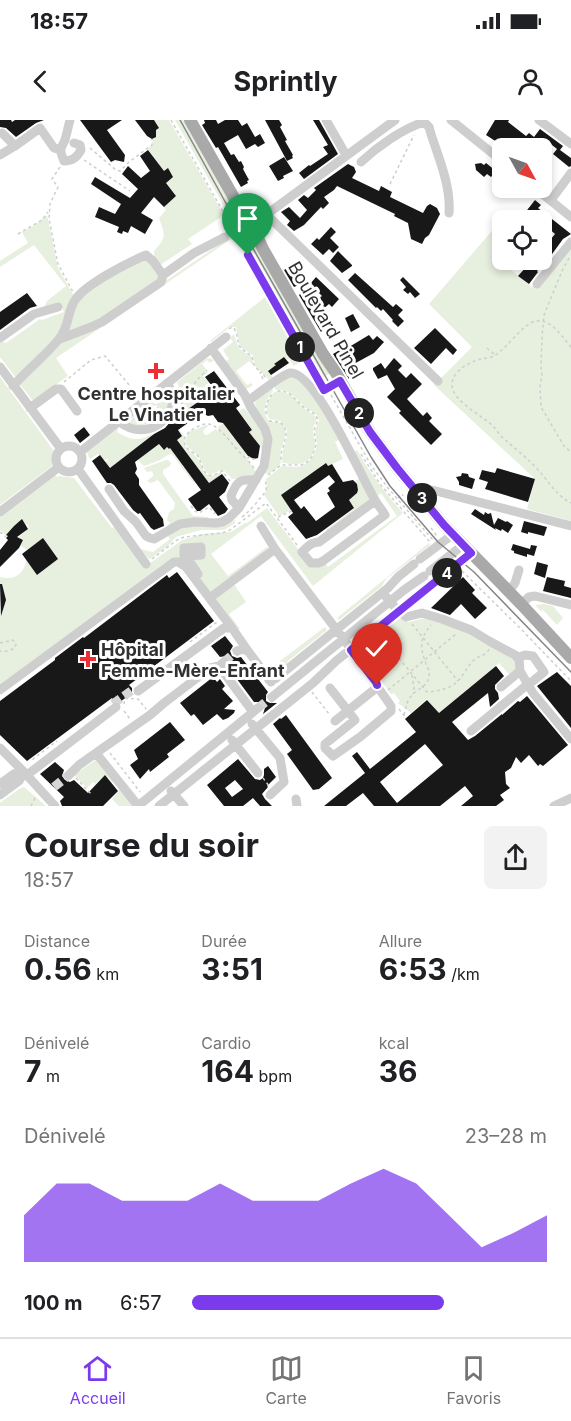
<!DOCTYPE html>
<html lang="fr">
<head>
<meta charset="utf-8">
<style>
  body { margin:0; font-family:Inter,sans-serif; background:#f2f2f2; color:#202124; height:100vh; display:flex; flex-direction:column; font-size:22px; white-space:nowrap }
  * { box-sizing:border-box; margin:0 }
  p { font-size:20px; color:#757577 }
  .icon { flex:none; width:33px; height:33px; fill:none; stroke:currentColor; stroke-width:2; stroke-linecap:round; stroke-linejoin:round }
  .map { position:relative; height:686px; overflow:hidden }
  .sheet { display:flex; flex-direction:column; background:#fff; flex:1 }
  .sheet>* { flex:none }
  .needle { width:39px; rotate:130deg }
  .tools { position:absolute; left:492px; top:18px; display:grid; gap:12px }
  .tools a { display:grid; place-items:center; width:60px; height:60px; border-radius:9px; background:#fff; box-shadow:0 3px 9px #0003; font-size:30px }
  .pin { position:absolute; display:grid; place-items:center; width:51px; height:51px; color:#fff; margin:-62px -26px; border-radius:50% 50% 50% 0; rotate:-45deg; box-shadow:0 0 6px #0007 }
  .pin .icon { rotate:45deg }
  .km { position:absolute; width:30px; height:30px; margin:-15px; border-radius:50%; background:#222; color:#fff; font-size:16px; line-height:30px; text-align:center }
  .round { display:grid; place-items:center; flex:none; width:63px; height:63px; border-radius:9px; background:#f2f2f2 }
  .headline { display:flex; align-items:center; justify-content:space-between; height:102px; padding:0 24px }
  h1 { font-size:33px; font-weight:700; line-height:45px }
  .metrics { display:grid; grid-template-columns:repeat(3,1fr); gap:9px; height:102px; padding:6px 24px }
  .metrics div { display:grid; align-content:center }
  .metrics b { font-size:30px; font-weight:700 }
  .metrics small { font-size:16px; font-weight:400 }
  .metrics p { font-size:16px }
  .chart { height:168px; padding:12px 24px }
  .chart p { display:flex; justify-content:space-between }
  .chart svg { width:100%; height:108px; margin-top:6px; fill:#7c3aed; opacity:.7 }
  ul { padding:0 24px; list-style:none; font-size:20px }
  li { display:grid; grid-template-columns:96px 72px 1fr; align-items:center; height:45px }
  li i { height:15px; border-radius:8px; background:#7c3aed }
  .status { display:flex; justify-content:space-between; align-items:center; height:42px; padding:0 30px; background:#fff; direction:ltr }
  .status svg { height:16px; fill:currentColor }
  header { display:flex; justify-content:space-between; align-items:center; height:78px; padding:0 24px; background:#fff; font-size:27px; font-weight:700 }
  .tab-bar { display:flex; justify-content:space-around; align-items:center; height:84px; border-top:2px solid #e0e0e0; background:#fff; font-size:16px; color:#757577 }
  .tab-bar a { display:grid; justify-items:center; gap:3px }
  .tab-bar .on { color:#7c3aed }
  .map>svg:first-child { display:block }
</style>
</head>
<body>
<div class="status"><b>18:57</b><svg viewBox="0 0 49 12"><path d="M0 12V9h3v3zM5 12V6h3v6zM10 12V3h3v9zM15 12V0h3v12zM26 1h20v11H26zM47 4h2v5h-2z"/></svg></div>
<header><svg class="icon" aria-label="back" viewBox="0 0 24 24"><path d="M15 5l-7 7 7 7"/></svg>Sprintly<svg class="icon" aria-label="person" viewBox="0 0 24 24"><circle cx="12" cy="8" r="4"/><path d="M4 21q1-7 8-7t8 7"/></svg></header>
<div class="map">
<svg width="571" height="686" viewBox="0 0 571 686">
  <rect width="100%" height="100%" fill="#fff"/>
  <path fill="#e7efdf" d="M154 0H169L224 95 188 119 192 124 160 145C156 140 154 138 154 131 167 117 165 115 159 98L166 90 164 87 176 76 168 65 164 64 173 57 168 49 164 51 148 29 152 25 153 19 156 16 155 11 159 8Z
    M175 0H185L250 111 241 116Z
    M47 95 58 148 74 176 64 209 16 258 0 237V221L6 223 40 199 42 200 64 192 60 183 44 187 47 181 66 166 34 125 0 147V141L28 123 22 112 35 105Z
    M503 98 506 100H502V128L495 137 532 167 571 119V401L527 389 535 359 434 265 472 227 429 184Z
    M235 114 236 116 56 238 68 256 33 281 19 263 64 219 86 211 166 159 167 160Z
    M253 115 332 252 322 258 243 120Z
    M147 138 161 158 105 199 67 213 75 184 106 158Z
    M269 174 305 239 294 246 289 239 287 240 284 237 275 243 276 246 268 250 273 258 269 260 255 246 253 235 240 227 236 207H230L211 222 210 221Z
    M234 214C236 220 237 225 240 229 247 236 254 232 253 245L249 241 236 251 247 265 251 263 253 265 245 270 225 242 229 239 223 230 233 222 230 218Z
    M209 238 214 240 210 243 207 240 202 244 208 252 203 256 206 260 207 259 209 262 208 264 212 269 214 268 215 270 211 273 209 272 208 273 209 274 172 302 171 300 179 293 181 280 178 263 175 264 206 239Z
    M0 257 54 331 52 346 0 385Z
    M291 257C309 261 330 304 339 320L335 322 343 339 328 346 325 343 322 345V346L286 372 291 390 279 396 264 375 267 368 266 359 282 346 297 347 304 345 313 337 317 326 315 310 319 301 318 296C314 293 309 290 305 287 295 279 291 269 276 270L274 267 286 258Z
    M272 268 273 271C265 281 261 291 269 301 273 302 279 301 283 305 289 313 283 322 281 329 280 334 281 340 280 344 277 350 270 354 263 354 279 329 261 310 255 284L256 281Z
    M166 270C171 284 166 290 158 301L156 298 157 277Z
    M280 271 291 275 304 288 315 296 317 299C316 302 314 305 313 308 312 314 315 318 315 323 315 344 297 347 282 342L283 330 287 317V309L280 301 269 299C264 289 267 280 274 272Z
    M154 279V298L156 302C146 308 137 308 127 301V300Z
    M244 288C257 304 268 308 262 332L261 327 249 312 252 310 239 291Z
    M223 303 233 316 232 318 234 317 246 334 245 336 257 353 251 357 232 359 225 351 224 352 220 350C202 362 206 344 197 335 189 326 180 326 190 311 197 311 201 305 209 305L203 311 204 314 207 315 216 309 218 311 219 310 218 307Z
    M119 307 117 312C130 320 139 322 151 314L153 316 110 348 105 342 108 340 107 339 104 340 98 334 90 339 86 331Z
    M179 310 185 317C183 332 192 329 198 339 201 343 202 349 205 353 211 357 215 356 220 352L223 354 209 363 177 320 182 316 178 311Z
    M159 324 163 330 167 327 169 329 170 328 194 361 193 362 172 334 168 335 158 341 144 346 138 340Z
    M357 330C370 353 385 373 403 393L313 466 261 396 211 434 228 456 267 427 269 430 234 464 246 482 229 494 240 509 235 510 180 440 0 569V492C6 484 8 477 0 469V457C13 461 25 454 26 440L38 455 58 439 43 419 27 430 20 425 23 420 18 418 29 408 27 404 25 405 22 400 14 406 6 415 0 410V397L55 355 57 357 59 356 74 358 112 408 114 407 149 444 182 420 202 414 231 412 245 403H247L267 388 307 441 325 443 328 447 397 396 381 373 377 376 354 332Z
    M166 340H168L171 343 170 346 163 350V354L193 396 208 397 209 399 165 408 170 403 167 400 169 392 174 389 175 383 158 360 151 363 147 361 153 356V353L151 351 147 352 144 348Z
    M360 358 371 380 327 412 326 410 354 389 349 380 357 373 358 367 354 362Z
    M235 400V403L224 410H201L176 417 168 426 150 439 148 438 140 429 153 432 170 419 168 416C174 413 180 408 186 407 205 405 217 411 235 400Z
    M429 423 430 425 386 459 382 466 339 500 337 498Z
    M544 484 553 486 563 498 557 505 543 490 541 491 536 486V485Z
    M398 498 409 502 425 498 465 511 487 525 510 537 514 541 516 548 515 551 510 555 499 543 439 593 427 579 411 593 398 583 400 581 394 573 391 574 360 533 363 528Z
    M325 507 327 510 288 541C286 547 277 554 271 554L268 550Z
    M103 635 140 680 132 686H119L112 679 120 669 105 655 95 664 93 662 87 668 74 655Z
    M24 667 46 686H0V683L19 669Z"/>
  <path fill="#181818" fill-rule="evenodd" d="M0 0H11L12 2 15 0H44L36 3 16 17 6 8 0 7Z
    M80 0H122L107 10 125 35 124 42 115 40 111 42Z
    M135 0H154L159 8 156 10V17L152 19 147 16Z
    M204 0H216L218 4 225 0H238L242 6 247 3 255 17 260 14 265 23 258 27 255 24 246 29 238 15 224 23 231 35 234 34 239 42 241 41 244 47 243 49 249 60 247 61 248 63 241 67 218 27 216 28 202 5 205 3Z
    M265 0H279L282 5 280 7 287 20 285 21 293 35 292 36 293 38 287 41Z
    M313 0H319L338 34 304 59 299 53 309 45 310 46 328 34 323 27 328 25Z
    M495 0H509L508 2 526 16 529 13 534 17 540 9 563 26 560 30 571 38V46L569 47 553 34 557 29 547 21 542 28H530L526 25 522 28 509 19 503 26 486 15Z
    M148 30 164 51 168 48 173 57 166 63 176 76 164 87 154 77 141 93 153 100 145 114 131 106 128 113 123 111 122 114 117 112 119 107 95 97 99 87 115 94 121 84 91 64 95 57 130 78 138 69 122 54 128 46 141 58 150 51 140 36Z
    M284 37 293 51 283 56 284 58 278 61 269 46Z
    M481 43 484 45 486 43 496 51 491 57 487 54 484 57 476 50 475 44Z
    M348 44 354 47 356 52 352 58 379 71 381 66 392 72 390 77 423 93 427 86 430 84 437 88 440 94 429 115 425 118 422 124 411 119 408 103 394 96 395 94 337 66 334 70 324 77 329 83 323 89 321 87 304 105 294 111 287 105 290 101 281 92 289 87 300 98 307 90 298 80 304 75 308 78 316 70 314 68Z
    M535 80 541 85 538 88 571 114 563 119 547 141 542 137 549 127 546 125 555 114 546 106 542 112V100L533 95 530 99 524 94Z
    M331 107 336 112 330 118 339 127 333 133 329 129 323 135 311 124 317 118 319 120Z
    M338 131 352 145V146L342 153 330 141Z
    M526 140H532L541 146 537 151 538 152 529 164 518 156 527 146 523 143Z
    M289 147 294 154 298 152 301 157 298 160 301 164 294 167 284 150Z
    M355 153 393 187 396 184 403 190 398 195 404 201 398 207 392 201 393 200 383 189 381 191 377 187 376 188 348 160Z
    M316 157 339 179 332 187 329 184 322 190 329 204 321 212 299 175 304 170 311 183 322 176 310 164Z
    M403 157 420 174 415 178 410 172 408 174 403 170 406 167 400 160Z
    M27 173 37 186 30 188 0 210V192Z
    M353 194 360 207 351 212 345 198Z
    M435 208 457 230 453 235 446 228 431 244 414 228Z
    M369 215 373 220 377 216 384 222 374 233 352 245 356 252 349 259 333 234 343 228 344 230Z
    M284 237 289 243 271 255 268 251 276 245 274 244Z
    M394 238 402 246 398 250 406 258 411 253 422 264 407 279 423 296 427 292 432 298 429 301 442 314 431 325 399 293 401 291 387 277 395 269 387 255 378 259 373 250V248L381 243 385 249Z
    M214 251 240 285 236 288 252 310 249 312 260 326 258 338 254 339 248 336 223 303 218 302 213 295 208 296 202 293 178 310 182 316 177 320 209 363 222 354 229 363 225 372 219 377 228 389 225 393 218 396 209 384 200 391H197L188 379 201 370 170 328 169 329 167 327 164 330 159 324 135 342 137 349 135 353 139 359V365L163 399 164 406 154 410 151 408 140 393 138 394 133 390 114 365 111 363H107L92 341 100 335 110 348 154 314 165 308 171 301 215 270 205 257Z
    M84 307 90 315 80 323 74 315Z
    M326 343 328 346 332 344 343 362 353 360 357 364 358 370 357 373 349 380 354 388 317 415 306 419 288 397 293 393 281 375ZM329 355 335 362 328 368 330 371 327 373 335 387 316 401 304 386 301 389 294 380Z
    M497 348 535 359 528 382 485 369 488 362 479 359 482 350 495 353Z
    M462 353 468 354 469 357 475 359 472 369 459 365V362L456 357 461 356Z
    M475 389 484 395 485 392 488 394 491 393 494 405 498 398 506 402 507 401 513 405 508 413 502 409 501 411 495 408 496 410 471 394Z
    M22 399 28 409 17 417 23 420 19 428 0 447V430L8 420 6 418 8 416 6 415 14 406Z
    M524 401 547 407 544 416 528 412V414L521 412Z
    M43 418 58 439 37 455 22 434Z
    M513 424 530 429 531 425 537 426 534 436 527 434V437L514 433V431L511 430Z
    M537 442 548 445 545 458 534 454Z
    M177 452 214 501 129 565 132 568V573L120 582 114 581 112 578 27 641 0 615V581L55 540V538L83 517 84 518 167 455 169 458Z
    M463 457 475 470 472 473 487 488 475 499 461 484 450 495 431 488Z
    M547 457 565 461 564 466 571 468V478L543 471Z
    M0 464H2L6 480 1 496Z
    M225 516 233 526 230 531 232 536 237 538 241 537 268 572 266 575V581L270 583H277L263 594 265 588 264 584 260 582H254L228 547 230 544V538L226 536 220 537 211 526Z
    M496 546 504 556 495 565V569L498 573 499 579 490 587 488 573 452 602 468 620 475 616 502 594V595L518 581 520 582 527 576 568 625 543 646 540 644 538 646 529 635 521 643 516 637 511 648 505 652 506 664 510 668 500 675 504 680 496 686H461L473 676 465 666 440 686H374L363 673 346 686H324L365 653 352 636 357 632 370 649 416 612 405 599 427 580 439 593ZM425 624 443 645 397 683 380 662Z
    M557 552 571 566V608L537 566Z
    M213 557 217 562 220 559 225 566 222 569 233 581 224 589 235 590 234 593 228 598 223 600 217 594 203 605 194 594 191 596 180 583Z
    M286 595 332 658 319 669 313 670 287 634 292 630 273 604 280 598 281 599Z
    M170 602 185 620 167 634 169 637 150 652 149 649 140 659 130 645 138 639 134 630Z
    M238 639 255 659 260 660 263 658 264 655V649L268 646 276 657 267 666 268 667 262 674 265 679 272 686H260L253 678 243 686H224L207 665ZM235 660 243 669 232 677 225 668Z
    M55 642 64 650 62 656 65 660 70 662 74 660 88 673 105 655 118 671 103 686H62L60 681 64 677 40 654Z"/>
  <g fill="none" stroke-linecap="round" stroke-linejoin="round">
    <path stroke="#d6d6d6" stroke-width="9" stroke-dasharray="9 4.5" stroke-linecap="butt" d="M224 542 237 531
      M113 584 135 568
      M258 588 272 577
      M54 667 69 655"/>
    <path stroke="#cecece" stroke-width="1.5" stroke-dasharray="3 3" stroke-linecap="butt" d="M171 0 321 264
      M90 28 116 50 120 51 129 42 152 25V19
      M84 40 130 71
      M60 47 52 59 58 67 50 84 49 99 58 144 73 172
      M390 64 414 15
      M18 114 42 100 48 92
      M242 118 323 262
      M569 138 562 151 544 195 542 217 541 246 542 255 540 267 541 287 564 326 571 332
      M229 209 232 207 234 208C243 226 231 223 252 236L254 245 260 252
      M571 227C562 217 552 199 536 201 523 203 507 229 494 236 490 238 485 238 481 239 469 242 452 251 452 265 452 281 483 296 493 306 496 309 498 313 502 317 514 328 528 338 539 351 550 363 556 375 571 383
      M487 228 494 234
      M263 259 260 253 261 252 265 257
      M64 262 91 240 105 236 130 266
      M331 275 371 345 388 368 433 420
      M181 284 197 260 207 250
      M266 294V284L272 274
      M155 297V284
      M269 301 280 302C289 310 286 317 283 327 281 332 281 338 281 343
      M361 334 380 364 430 422
      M254 348 247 339 249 337 251 339H257
      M268 355 281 345H301L306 343 312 337 316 325 314 310 318 300 316 295 302 286 290 274 283 271H275
      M230 361 222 351C218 353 213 356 209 355 201 352 202 341 197 335 195 333 191 332 189 330 177 319 190 310 199 306 206 303 211 303 217 308 228 316 235 330 246 338
      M398 378 402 374 403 376
      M191 386 195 391 199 393 209 387 215 394
      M242 397C247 394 264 375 266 370 267 366 266 364 265 360
      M278 397 294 390
      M431 408 437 416
      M0 412 6 417
      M152 439 177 420 184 417 222 413 230 410 266 383 297 425
      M462 451 520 508 571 561
      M412 504 458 561
      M384 513 389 518 392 530 427 572C441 571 454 568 462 556 466 551 469 544 474 540 480 534 486 537 489 529
      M389 518 392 508
      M190 522 217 502
      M0 523 13 520 15 522 16 525C13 531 6 532 0 531
      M412 555 414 568 413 574
      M388 570 456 514
      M312 572 329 594
      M124 584 125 578 138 579 146 589
      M399 589 406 598
      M124 591 130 599
      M404 595C406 587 407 580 413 574 419 568 427 567 429 557 430 552 428 548 426 544 420 527 419 519 431 505
      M110 633 140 672
      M33 640V639L57 621
      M76 658 92 675
      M263 658 269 666
      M31 686 36 676"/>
    <path stroke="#cecece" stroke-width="9" d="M70 0 65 20 61 28V33L64 41C73 41 77 37 81 30L80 25 74 23
      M326 0 346 35
      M424 0V2L429 7 431 14C439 39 451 66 449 93
      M451 0 502 41
      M539 0 571 24
      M15 26 40 8 54 28 61 30
      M0 35 15 26 2 13
      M361 42C377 27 402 9 424 2
      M535 68 571 97
      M551 80 571 53
      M266 94 438 261
      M252 105 395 0
      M537 164 571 122
      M0 218 34 194 58 187
      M60 219 91 207 102 202 161 162 163 155
      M0 247 61 329
      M13 266C28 249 45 236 59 219 69 208 67 192 75 180 86 164 127 143 146 135L153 141 163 155 194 133 225 117
      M318 275 340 261
      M248 281C257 275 282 254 290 253 315 250 362 359 375 380 378 385 382 390 385 395L323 441 319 443H311L302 432C308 426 312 422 319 422L375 381
      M30 288 56 269H61L77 291
      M120 302C148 325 187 293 167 263
      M56 339a13 13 0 1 1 26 0a13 13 0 1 1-26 0Z
      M80 332 226 217
      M78 349 146 444
      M109 369 124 391 136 402 146 416 150 418 154 419 180 404 195 402 216 403 222 402 229 398 239 388 264 346 268 319 265 309 251 288 245 275 211 228
      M421 377 432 370 571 406
      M239 388 232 380 231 376C237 361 239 359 256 360
      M0 392 59 347
      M261 406 275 429 377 563 375 569 335 601
      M188 439 189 436 201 435V427L184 428V437L188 439 198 454
      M420 439 452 415
      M430 451 463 425
      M508 472 515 463 519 450
      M383 473 398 491 406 497 422 493 442 499 471 510 489 521 515 535 519 539 520 551 533 573 571 619
      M211 477 275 429
      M521 484 529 477 535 476 571 485
      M237 531 242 529 248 531 271 562
      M219 546 253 592
      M269 560 275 559 388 468 398 457 414 444
      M501 567 520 551
      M330 568 355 600 325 624V628L333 636 360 617 391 591V586L377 566
      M0 570 174 442H178L186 447 232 508
      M138 571 224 508H232L248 531
      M272 577 404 470 424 456
      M252 604 280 638 284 662 270 675
      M471 611 528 564 533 561 544 552 533 536 525 535 517 538
      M232 620 258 653
      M0 628 24 652 55 686
      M96 633 138 686
      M27 655 116 587
      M69 655 79 645 150 595 164 583 210 548 219 546 224 542
      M0 664 14 654 24 652
      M171 671 184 686
      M0 675 19 661 24 652
      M296 679 297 686
      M138 686 258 588
      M159 686 313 563 336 541 471 433
      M554 686 571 678"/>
    <path stroke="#a9a9a9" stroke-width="12" d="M190 0 237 83 252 105 263 129 323 234 336 253 370 312 397 348 444 405 521 484 571 538"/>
    <path stroke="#868686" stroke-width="1.5" d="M180 0 233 96 246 116 371 337 390 366 438 422 474 452 571 552"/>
  </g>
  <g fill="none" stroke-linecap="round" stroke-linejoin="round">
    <g stroke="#fff" stroke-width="12">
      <path id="route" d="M248 135 324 270 340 261 370 312 397 348 444 405 471 433 351 530 376 562 377 565"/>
    </g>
    <use href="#route" stroke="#7c3aed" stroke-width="8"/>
  </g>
  <g fill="#ef2d35" stroke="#fff" stroke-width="2">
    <path d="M153 242h6v6h6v6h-6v6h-6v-6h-6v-6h6z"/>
    <path d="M85 530h6v6h6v6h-6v6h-6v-6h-6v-6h6z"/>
  </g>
  <g text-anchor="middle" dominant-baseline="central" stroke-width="6" stroke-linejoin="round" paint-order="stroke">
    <g font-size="18" fill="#313131" stroke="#fff">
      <text transform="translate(326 200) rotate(60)">Boulevard Pinel</text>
    </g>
    <g font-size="18" font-weight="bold" fill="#313131" stroke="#fff">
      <text x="156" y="273">Centre hospitalier<tspan x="156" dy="21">Le Vinatier</tspan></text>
      <text x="101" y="529" text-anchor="start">Hôpital<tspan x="101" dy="21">Femme-Mère-Enfant</tspan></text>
    </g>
  </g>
</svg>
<div class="tools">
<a><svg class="needle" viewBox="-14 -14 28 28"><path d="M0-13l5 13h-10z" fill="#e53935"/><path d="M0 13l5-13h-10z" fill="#757577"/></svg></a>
<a><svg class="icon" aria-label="locate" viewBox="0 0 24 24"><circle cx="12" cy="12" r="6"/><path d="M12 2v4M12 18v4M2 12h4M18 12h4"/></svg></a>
</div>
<div class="pin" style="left:248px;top:135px;background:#1e9e55"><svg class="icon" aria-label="arrive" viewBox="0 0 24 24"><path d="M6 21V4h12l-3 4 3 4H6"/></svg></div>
<div class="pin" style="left:377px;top:565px;background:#d93025"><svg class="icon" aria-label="check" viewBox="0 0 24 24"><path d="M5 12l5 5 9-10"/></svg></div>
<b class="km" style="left:300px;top:227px">1</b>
<b class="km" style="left:359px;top:293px">2</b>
<b class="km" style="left:422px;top:378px">3</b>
<b class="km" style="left:447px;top:453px">4</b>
</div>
<section class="sheet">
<div class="headline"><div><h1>Course du soir</h1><p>18:57</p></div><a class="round"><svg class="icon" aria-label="share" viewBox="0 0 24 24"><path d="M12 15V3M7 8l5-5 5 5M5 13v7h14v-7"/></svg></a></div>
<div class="metrics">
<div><p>Distance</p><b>0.56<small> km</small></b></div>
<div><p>Durée</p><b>3:51</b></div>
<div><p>Allure</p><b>6:53<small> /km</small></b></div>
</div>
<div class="metrics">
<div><p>Dénivelé</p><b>7<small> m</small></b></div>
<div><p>Cardio</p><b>164<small> bpm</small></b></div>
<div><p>kcal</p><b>36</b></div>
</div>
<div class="chart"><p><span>Dénivelé</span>23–28 m</p>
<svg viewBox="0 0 160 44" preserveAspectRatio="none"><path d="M0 44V25L10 12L20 12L30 19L40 19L50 19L60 12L70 19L80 19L90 19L100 12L110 6L120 12L130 25L140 38L150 32L160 25V44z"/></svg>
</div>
<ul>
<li><b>100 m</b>6:57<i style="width:71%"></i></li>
</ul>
</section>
<nav class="tab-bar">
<a class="on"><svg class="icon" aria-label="home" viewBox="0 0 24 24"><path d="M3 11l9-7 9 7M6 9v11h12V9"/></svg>Accueil</a>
<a><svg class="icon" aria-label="map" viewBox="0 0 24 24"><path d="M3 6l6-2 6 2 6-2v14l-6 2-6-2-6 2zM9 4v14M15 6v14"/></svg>Carte</a>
<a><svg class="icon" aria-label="saved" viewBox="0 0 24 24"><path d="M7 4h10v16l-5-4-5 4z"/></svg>Favoris</a>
</nav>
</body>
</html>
